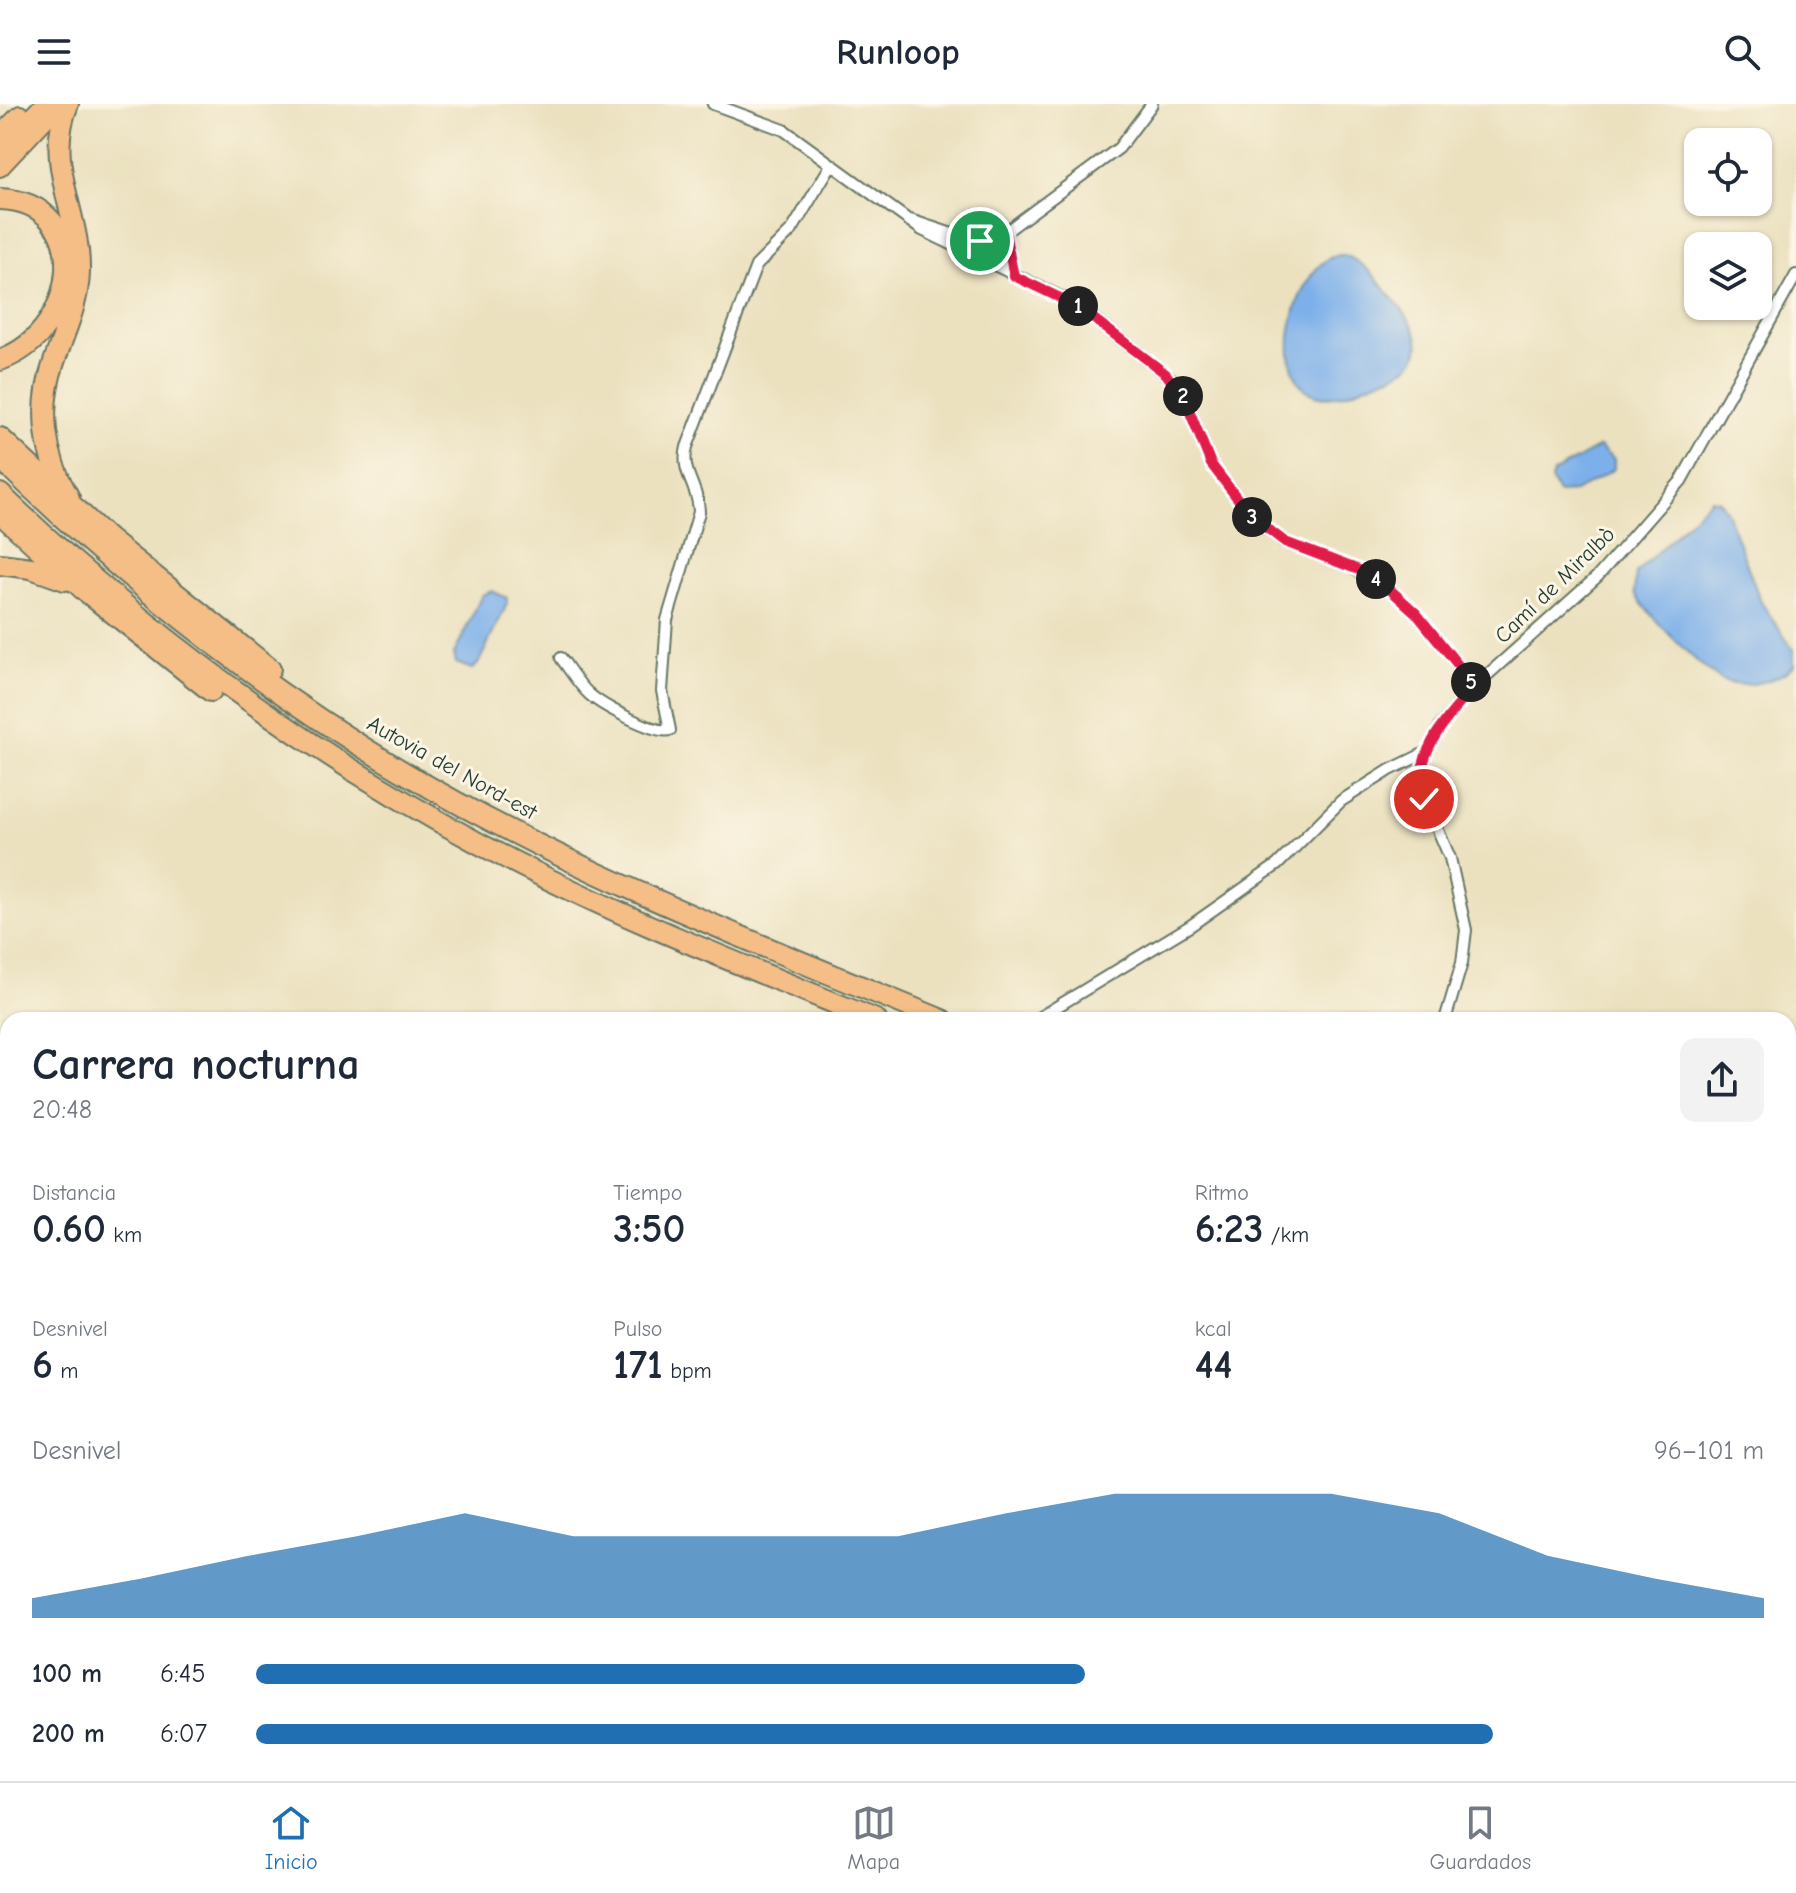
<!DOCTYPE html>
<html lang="es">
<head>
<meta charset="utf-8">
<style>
  body { margin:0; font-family:"Comic Neue",sans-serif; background:#f2f2f3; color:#1f2937; height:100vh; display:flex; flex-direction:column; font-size:30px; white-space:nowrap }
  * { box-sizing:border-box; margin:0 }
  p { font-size:26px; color:#747a83 }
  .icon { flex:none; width:44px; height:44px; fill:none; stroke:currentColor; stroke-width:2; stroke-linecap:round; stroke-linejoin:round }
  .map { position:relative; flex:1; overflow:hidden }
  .sheet { position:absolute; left:0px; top:908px; width:1796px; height:770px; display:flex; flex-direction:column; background:#fff; border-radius:24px 24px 0 0; box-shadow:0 2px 6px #0004 }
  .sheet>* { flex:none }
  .controls { position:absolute; left:1684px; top:24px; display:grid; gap:16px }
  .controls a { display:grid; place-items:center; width:88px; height:88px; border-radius:16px; background:#fff; box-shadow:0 2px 6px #0004; font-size:40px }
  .pin { position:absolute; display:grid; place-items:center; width:68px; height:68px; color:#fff; margin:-34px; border:4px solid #fff; border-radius:50%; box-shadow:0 2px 8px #0007 }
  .km { position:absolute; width:40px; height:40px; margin:-20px; border-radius:50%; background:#222; color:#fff; font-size:22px; line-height:40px; text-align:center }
  .round { display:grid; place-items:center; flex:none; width:84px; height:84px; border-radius:16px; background:#f2f2f3 }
  .summary { display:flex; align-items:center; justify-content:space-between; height:136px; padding:0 32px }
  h1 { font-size:44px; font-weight:700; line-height:60px }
  .metrics { display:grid; grid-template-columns:repeat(3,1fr); gap:12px; height:136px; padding:8px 32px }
  .metrics div { display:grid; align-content:center }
  .metrics b { font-size:40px; font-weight:700 }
  .metrics small { font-size:22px; font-weight:400 }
  .metrics p { font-size:22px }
  .chart { height:224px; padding:16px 32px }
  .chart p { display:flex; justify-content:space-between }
  .chart svg { width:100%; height:144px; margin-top:8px; fill:#1f6fb2; opacity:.7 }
  ul { padding:0 32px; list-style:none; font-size:26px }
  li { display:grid; grid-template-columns:128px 96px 1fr; align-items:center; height:60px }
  li i { height:20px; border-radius:10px; background:#1f6fb2 }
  header { display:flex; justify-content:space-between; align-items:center; height:104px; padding:0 32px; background:#fff; font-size:36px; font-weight:700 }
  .tabs { display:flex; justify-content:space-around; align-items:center; height:112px; border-top:2px solid #e0e1e3; background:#fff; font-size:22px; color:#747a83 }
  .tabs a { display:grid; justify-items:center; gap:4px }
  .tabs .selected { color:#1f6fb2 }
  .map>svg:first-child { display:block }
</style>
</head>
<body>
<header><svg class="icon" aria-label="menu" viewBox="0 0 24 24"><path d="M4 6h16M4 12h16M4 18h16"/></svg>Runloop<svg class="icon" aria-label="search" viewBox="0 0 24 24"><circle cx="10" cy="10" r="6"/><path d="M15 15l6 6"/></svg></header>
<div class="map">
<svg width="1796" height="1677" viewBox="0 0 1796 1677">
  <rect width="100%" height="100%" fill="#fcf5e5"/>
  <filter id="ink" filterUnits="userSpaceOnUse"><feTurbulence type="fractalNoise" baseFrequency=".0125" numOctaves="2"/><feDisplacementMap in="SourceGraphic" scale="16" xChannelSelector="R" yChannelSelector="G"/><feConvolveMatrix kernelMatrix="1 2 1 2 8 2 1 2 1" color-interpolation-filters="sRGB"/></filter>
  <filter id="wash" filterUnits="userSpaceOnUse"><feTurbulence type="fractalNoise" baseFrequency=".006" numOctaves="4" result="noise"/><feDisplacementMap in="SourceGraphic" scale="32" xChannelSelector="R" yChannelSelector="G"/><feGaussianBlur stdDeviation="1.8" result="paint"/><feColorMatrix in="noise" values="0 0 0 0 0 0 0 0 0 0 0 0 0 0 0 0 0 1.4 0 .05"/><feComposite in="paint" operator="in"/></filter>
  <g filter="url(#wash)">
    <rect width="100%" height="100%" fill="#ebe1bf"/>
    <path fill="#7db0ea" stroke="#4e768f" stroke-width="2" d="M1344 151C1364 158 1377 175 1390 191 1417 223 1440 255 1385 274 1367 280 1338 296 1320 292 1262 280 1297 148 1344 151Z
      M1599 343 1614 356V365L1575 388 1558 389 1551 376 1553 369Z
      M1711 395 1720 397 1727 408 1761 498 1794 547V561C1779 577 1744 586 1724 577 1703 568 1647 509 1634 489L1636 469Z
      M492 487 507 494V500L478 560 472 565 456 559 454 550 482 491Z
      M8 1160V1246L0 1243V1161Z"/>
  </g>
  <g filter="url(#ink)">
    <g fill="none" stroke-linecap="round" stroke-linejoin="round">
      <g stroke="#667665" stroke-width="14">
        <path id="minor" d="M713 0 784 26 922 126 1061 193 1091 212 1172 275 1185 296 1211 360 1256 417 1285 438 1350 463 1385 481 1416 509 1475 582
          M910 116 973 137 1000 132 1119 44 1152 0
          M1005 129 1014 172
          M561 554C570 566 578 580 589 590 601 601 656 631 670 626L662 587 667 516 699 408C699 383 680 369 687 343L756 162 792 126 831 61
          M1035 916 1190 822 1277 761 1341 697 1390 666 1427 648
          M1445 916 1462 859 1466 826 1450 754 1422 689 1421 667 1427 648 1441 621 1475 582 1598 472 1681 377 1796 171
          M1788 1384 1796 1390
          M1334 1677 1336 1670"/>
      </g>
      <g stroke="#667665" stroke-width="20">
        <path id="primary" d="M0 30 20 10
          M0 47 43 0
          M0 64 60 0"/>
      </g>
      <g stroke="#667665" stroke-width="24">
        <path id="motorway" d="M68 0C43 60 81 109 79 169 78 200 64 229 54 258 38 304 44 352 69 394
          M0 95C95 98 81 228 0 256
          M0 334 108 435 270 565
          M0 354C122 474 257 581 405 669 574 769 761 841 942 916
          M0 390C143 527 303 645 478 739 606 808 742 861 876 916
          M0 409 83 485 211 587
          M0 460 31 464 65 476
          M1788 1430 1796 1436
          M1788 1462 1796 1469"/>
      </g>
      <use href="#minor" stroke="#fff" stroke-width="10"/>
      <use href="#primary" stroke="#f6be87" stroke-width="16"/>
      <use href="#motorway" stroke="#f6be87" stroke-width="20"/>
    </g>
  </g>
  <g fill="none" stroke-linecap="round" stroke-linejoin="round" filter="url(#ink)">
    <g stroke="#fff" stroke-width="16">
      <path id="route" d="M980 137 1005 129 1014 172 1077 202 1166 270 1185 296 1211 360 1251 412 1285 438 1359 466 1385 481 1416 509 1475 582C1448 613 1411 650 1424 695"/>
    </g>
    <use href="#route" stroke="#e11d48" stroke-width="10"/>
  </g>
  <g text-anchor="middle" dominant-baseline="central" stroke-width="6" stroke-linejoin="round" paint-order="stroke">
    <g font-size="22" fill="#1f3d34" stroke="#fcf5e5">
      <text transform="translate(1555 481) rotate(-44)">Camí de Miralbò</text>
      <text transform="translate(452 664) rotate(29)">Autovia del Nord-est</text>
    </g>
  </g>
</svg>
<div class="controls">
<a><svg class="icon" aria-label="locate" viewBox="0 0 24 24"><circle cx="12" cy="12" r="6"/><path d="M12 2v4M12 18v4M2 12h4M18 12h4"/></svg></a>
<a><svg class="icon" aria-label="layers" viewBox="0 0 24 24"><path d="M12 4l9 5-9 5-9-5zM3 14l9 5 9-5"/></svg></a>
</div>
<div class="pin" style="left:980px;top:137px;background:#1e9e55"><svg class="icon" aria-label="arrive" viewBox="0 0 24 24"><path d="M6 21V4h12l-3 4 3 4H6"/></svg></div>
<div class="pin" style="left:1424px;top:695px;background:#d93025"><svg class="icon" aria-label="check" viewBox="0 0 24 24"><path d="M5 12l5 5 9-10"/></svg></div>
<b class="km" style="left:1078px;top:202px">1</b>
<b class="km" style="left:1183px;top:292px">2</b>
<b class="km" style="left:1252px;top:413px">3</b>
<b class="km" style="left:1376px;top:475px">4</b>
<b class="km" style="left:1471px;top:578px">5</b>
<section class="sheet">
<div class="summary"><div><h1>Carrera nocturna</h1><p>20:48</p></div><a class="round"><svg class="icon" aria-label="share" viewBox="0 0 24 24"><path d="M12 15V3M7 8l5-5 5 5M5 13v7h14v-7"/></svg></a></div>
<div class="metrics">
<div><p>Distancia</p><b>0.60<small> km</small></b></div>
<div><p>Tiempo</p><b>3:50</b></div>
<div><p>Ritmo</p><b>6:23<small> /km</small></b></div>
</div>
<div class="metrics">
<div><p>Desnivel</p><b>6<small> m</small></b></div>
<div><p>Pulso</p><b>171<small> bpm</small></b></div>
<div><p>kcal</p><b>44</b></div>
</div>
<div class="chart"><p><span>Desnivel</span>96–101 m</p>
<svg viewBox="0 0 160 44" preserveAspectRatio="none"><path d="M0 44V38L10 32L20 25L30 19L40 12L50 19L60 19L70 19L80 19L90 12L100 6L110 6L120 6L130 12L140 25L150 32L160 38V44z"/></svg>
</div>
<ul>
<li><b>100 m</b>6:45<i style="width:55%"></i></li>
<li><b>200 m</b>6:07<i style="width:82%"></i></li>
</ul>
</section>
</div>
<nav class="tabs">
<a class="selected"><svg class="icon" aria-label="home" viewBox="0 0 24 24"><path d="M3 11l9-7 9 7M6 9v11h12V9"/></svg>Inicio</a>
<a><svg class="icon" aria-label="map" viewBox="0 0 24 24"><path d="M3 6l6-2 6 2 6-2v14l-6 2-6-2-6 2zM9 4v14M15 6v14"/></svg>Mapa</a>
<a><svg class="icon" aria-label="saved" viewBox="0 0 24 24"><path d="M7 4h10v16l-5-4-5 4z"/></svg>Guardados</a>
</nav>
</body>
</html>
